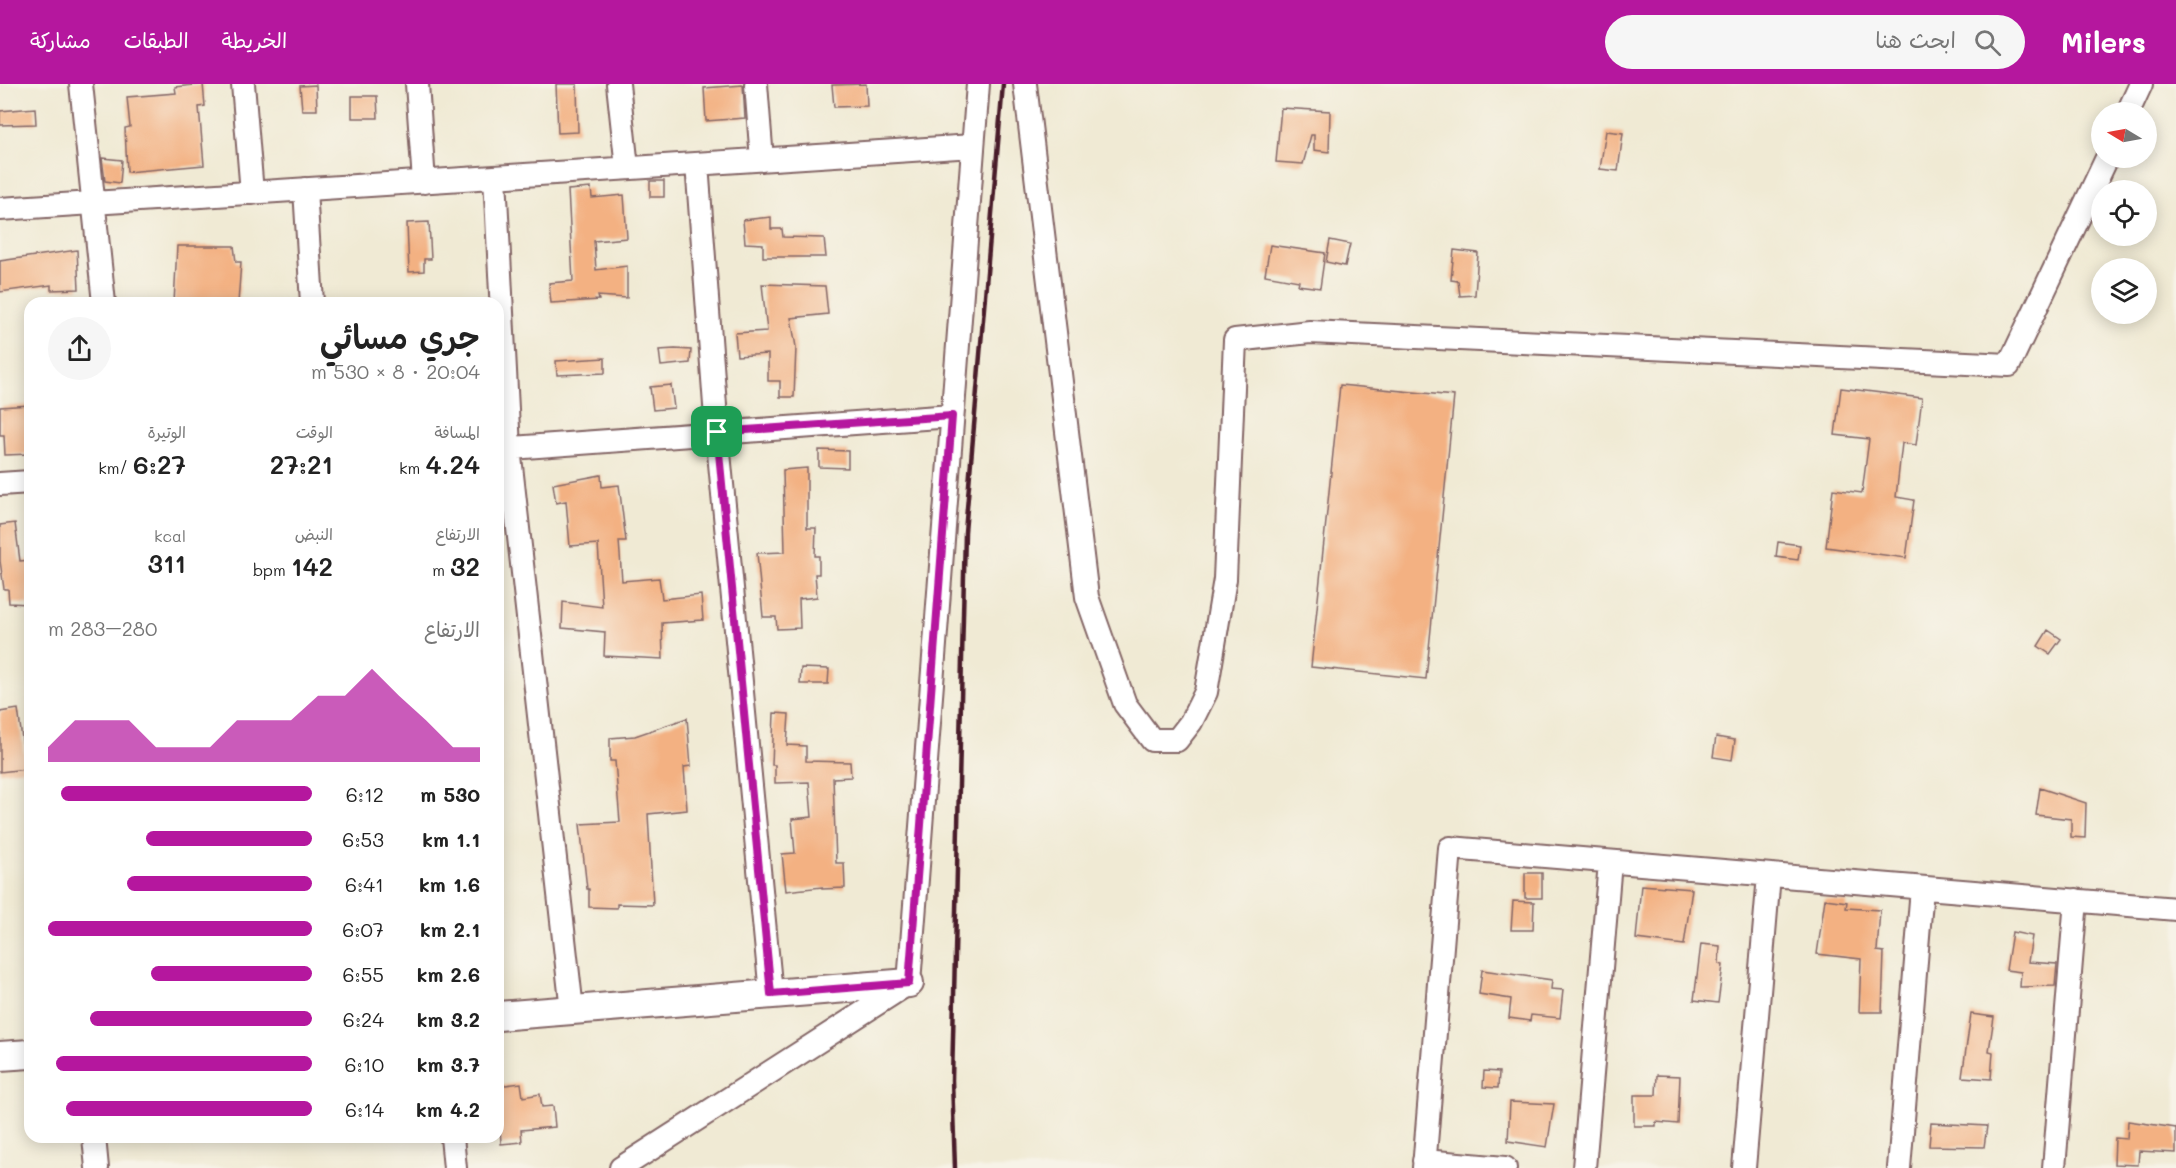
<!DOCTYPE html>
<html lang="ar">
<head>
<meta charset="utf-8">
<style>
  body { margin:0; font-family:Mali,"Playpen Sans Arabic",sans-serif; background:#f6f6f6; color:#222; direction:rtl; height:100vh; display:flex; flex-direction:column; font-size:22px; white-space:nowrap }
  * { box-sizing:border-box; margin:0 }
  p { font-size:20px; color:#767676 }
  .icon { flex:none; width:33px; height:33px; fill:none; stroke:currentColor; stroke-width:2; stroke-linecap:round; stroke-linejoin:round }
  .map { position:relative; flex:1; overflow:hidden; direction:ltr }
  .details { position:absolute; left:24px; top:213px; width:480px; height:846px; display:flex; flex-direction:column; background:#fff; border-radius:18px; box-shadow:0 3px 15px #0003; direction:rtl }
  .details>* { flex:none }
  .needle { width:39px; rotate:280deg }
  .fabs { position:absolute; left:2091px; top:18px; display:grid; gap:12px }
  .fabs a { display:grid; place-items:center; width:66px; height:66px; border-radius:50%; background:#fff; box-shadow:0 3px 15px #0003; font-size:30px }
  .pin { position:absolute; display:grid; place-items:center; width:51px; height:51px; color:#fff; margin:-26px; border-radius:12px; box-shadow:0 3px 9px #0006 }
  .round { display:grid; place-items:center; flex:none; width:63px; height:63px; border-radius:32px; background:#f6f6f6 }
  .head { display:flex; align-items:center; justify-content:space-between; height:102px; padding:0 24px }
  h1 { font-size:33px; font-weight:600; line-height:45px }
  .figures { display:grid; grid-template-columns:repeat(3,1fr); gap:9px; height:102px; padding:6px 24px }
  .figures div { display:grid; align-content:center }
  .figures b { font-size:26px; font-weight:600 }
  .figures small { font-size:16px; font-weight:400 }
  .figures p { font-size:16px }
  .chart { height:168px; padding:12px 24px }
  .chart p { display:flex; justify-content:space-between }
  .chart svg { width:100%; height:108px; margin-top:6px; fill:#b5179e; opacity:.7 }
  ul { padding:0 24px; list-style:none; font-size:20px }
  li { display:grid; grid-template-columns:96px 72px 1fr; align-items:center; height:45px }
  li i { height:15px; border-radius:8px; background:#b5179e }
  header { display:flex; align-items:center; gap:36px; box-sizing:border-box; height:84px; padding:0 30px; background:#b5179e; color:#fff }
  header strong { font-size:28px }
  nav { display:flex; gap:33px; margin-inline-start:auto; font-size:21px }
  .search { width:420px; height:54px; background:#f6f6f6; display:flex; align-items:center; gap:15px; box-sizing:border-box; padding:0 21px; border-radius:33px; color:#767676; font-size:22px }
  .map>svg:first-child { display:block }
</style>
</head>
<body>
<header>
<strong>Milers</strong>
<div class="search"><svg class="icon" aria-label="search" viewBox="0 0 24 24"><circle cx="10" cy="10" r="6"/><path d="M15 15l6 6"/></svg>ابحث هنا</div>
<nav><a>الخريطة</a><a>الطبقات</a><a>مشاركة</a></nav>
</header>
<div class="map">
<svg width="2176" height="1084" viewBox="0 0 2176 1084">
  <rect width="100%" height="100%" fill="#f7f3e8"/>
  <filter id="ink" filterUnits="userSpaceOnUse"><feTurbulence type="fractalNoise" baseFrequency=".0167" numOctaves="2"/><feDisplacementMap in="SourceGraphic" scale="12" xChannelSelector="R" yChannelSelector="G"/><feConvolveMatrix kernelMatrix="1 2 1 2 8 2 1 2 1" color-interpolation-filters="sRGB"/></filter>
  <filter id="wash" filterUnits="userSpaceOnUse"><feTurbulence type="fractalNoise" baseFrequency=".008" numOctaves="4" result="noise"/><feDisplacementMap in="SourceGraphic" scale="24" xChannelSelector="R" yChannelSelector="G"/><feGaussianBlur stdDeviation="1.35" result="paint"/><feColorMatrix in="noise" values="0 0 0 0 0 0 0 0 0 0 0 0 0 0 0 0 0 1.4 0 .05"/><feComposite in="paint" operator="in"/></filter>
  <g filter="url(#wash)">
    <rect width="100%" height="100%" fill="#f0ead4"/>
    <g id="blocks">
      <path fill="#f3b182" d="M203 0 205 22 199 23 204 81 127 88 125 44 130 43 127 13 176 9 175 3Z
        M556 0H577L578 48 558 49Z
        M866 0 867 22 834 23 832 1Z
        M316 1 317 26H302L300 2Z
        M743 1 745 34 706 37 704 4Z
        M352 12H377L378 34H352Z
        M35 24 36 40 0 41V27Z
        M1281 24 1330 27 1329 68 1314 66V51H1311L1303 80 1276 78Z
        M1606 47 1623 49 1618 87 1600 85Z
        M102 74 122 76 120 99 105 97Z
        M650 97H664V113H650Z
        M591 104 592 114 624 111 627 154 594 157 596 186 627 182V214L598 212 599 216 551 219 549 199 573 197 568 106Z
        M771 133V145H782L783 153 824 154 826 173H763V160L745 159 743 136Z
        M429 138 431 175H424V187L409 188 407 139Z
        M1330 156 1350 160 1345 182 1326 178Z
        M1270 161 1325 169 1320 204 1298 201 1299 197 1265 191Z
        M177 162H234L236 178H241L238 219H174Z
        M77 166 79 205 51 206V201L0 208V177Z
        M1454 166 1478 169 1475 211 1460 212 1458 197 1451 196Z
        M762 200 825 202 828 230 791 234 796 263 794 313H780V297H768V270L737 272 735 249 767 247Z
        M675 265 691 266 690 279 661 282 659 266Z
        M605 274V289L557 291 556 277Z
        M671 301 674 324 653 326 650 303Z
        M1340 301 1454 312 1426 595 1311 583Z
        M1841 304 1922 314 1916 361 1902 359 1896 413 1914 416 1906 474 1826 463 1833 405 1862 409 1869 355 1835 351Z
        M30 321V370L5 371 4 351H0V323Z
        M819 366 848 367V384L819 383Z
        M807 384V444H816L815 472H819V490H815L817 513 799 515 800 544 777 545 776 533H763L757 469 785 468 783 386Z
        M601 391 602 403 619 401 626 457H619L622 497 659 494 662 515 701 511 703 536 662 539 663 575 604 572 605 548 562 544 563 518 602 523 598 460 570 462 566 417 556 419 553 400Z
        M15 439 20 477 30 476 29 520 9 519 8 505H4L0 477V441Z
        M1778 458 1800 461 1798 476 1776 473Z
        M2048 546 2061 555 2050 570 2038 562Z
        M801 584 829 585 828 600H800Z
        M18 625 26 685 0 688V628Z
        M774 629 789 630 787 661 806 662V677L850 678 851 693 833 694 836 779H844L845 804 822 805V803L786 807 782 770 795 769 792 735 812 733 809 698 775 699V681H772Z
        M687 634 691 682 684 683 687 726 648 730 653 821 617 820V824L589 823V805H587L580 740 620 738 615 677H610V654L635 652Z
        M1716 653 1735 656 1732 676 1713 673Z
        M2040 704 2086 719 2085 754 2071 753V735L2036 731Z
        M1525 789H1542V814H1525Z
        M1641 801 1692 805 1684 861 1636 855Z
        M1825 815 1847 818 1846 824 1880 826 1877 867 1884 868 1882 928H1859L1861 875 1817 870Z
        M1513 817 1534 818 1533 846H1511Z
        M2012 848 2032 852 2028 878 2057 880 2055 902 2020 903 2021 888 2006 886Z
        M1701 860 1720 862 1719 880 1723 881 1718 919 1694 916Z
        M1482 886 1552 896 1551 905 1563 906 1560 934 1531 931 1530 937 1509 934 1511 915 1479 910Z
        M1971 930 1994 933 1989 967 1993 968 1991 995 1962 993Z
        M1484 987 1499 988 1498 1004 1483 1003Z
        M1657 991 1680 992 1678 1040 1656 1038V1042H1634V1011H1656Z
        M521 999 523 1013 540 1010 542 1023 553 1022 555 1043 521 1046 522 1058 501 1060 498 1002Z
        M1510 1018 1554 1020 1547 1063 1508 1057Z
        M2128 1037 2176 1044V1069L2139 1067 2138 1081 2114 1080 2115 1054 2127 1055Z
        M1931 1039 1987 1042 1984 1063 1929 1062Z"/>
    </g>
  </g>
  <g filter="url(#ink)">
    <use href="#blocks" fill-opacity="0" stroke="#846666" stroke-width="1.5"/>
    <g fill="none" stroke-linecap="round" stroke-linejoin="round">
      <g stroke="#846666" stroke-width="26">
        <path id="minor" d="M81 0 104 219
          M243 0 252 109
          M417 0 424 98
          M618 0 627 84
          M756 0 762 76
          M1025 0 1087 513 1125 620 1152 656H1177L1191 638 1206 608 1225 495 1235 256 1310 248 2009 281 2107 74
          M2128 28 2141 0
          M697 80 717 348 771 910
          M495 93 509 364 572 926
          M305 105 312 219
          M0 125 973 62
          M498 365 952 332
          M0 400 30 398
          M94 1053 97 1084
          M452 1053 455 1084
          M1424 1077 1505 1084
          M621 1084 909 899 978 0
          M1424 1084 1450 764 2176 825
          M1584 1084 1610 778
          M1744 1084 1769 791
          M1899 1084 1922 804
          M2054 1084 2076 816"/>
      </g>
      <g stroke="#846666" stroke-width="32">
        <path id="tertiary" d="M498 932 909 899
          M0 972 30 970"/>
      </g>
      <use href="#minor" stroke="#fff" stroke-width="22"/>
      <use href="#tertiary" stroke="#fff" stroke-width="28"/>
      <path stroke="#4a1f2b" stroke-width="4.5" d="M955 1084 952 996 965 448 1003 0"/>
    </g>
  </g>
  <g fill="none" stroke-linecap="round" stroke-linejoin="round" filter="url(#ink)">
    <g stroke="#fff" stroke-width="12">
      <path id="route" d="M952 332 909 899 771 910 717 348Z"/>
    </g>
    <use href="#route" stroke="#b5179e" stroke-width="8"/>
  </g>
</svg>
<div class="fabs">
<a><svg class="needle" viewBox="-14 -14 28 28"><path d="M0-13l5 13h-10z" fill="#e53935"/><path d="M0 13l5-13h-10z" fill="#767676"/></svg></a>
<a><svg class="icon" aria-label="locate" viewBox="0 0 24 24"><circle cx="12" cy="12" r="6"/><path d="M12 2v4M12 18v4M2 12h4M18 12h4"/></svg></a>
<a><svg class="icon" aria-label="layers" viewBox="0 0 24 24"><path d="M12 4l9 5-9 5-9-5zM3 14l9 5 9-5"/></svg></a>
</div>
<div class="pin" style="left:717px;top:348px;background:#1e9e55"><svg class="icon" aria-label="arrive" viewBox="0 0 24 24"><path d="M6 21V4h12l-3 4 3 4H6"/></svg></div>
<section class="details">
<div class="head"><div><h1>جري مسائي</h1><p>20:04 · 8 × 530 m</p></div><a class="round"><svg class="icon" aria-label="share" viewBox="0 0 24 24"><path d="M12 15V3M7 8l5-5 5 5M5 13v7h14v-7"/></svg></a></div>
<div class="figures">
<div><p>المسافة</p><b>4.24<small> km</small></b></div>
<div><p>الوقت</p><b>27:21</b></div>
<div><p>الوتيرة</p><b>6:27<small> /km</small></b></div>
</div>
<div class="figures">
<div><p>الارتفاع</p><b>32<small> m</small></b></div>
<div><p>النبض</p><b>142<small> bpm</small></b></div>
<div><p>kcal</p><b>311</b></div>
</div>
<div class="chart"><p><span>الارتفاع</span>280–283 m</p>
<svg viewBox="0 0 160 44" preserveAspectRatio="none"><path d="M0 44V38L10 27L20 27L30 27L40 38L50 38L60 38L70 27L80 27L90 27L100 17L110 17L120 6L130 17L140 27L150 38L160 38V44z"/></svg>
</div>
<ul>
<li><b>530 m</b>6:12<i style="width:95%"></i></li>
<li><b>1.1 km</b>6:53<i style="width:63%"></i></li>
<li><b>1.6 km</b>6:41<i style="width:70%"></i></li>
<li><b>2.1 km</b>6:07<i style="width:100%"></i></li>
<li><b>2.6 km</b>6:55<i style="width:61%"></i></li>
<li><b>3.2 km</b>6:24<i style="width:84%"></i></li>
<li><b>3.7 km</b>6:10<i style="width:97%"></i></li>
<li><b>4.2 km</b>6:14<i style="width:93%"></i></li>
</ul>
</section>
</div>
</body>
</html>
